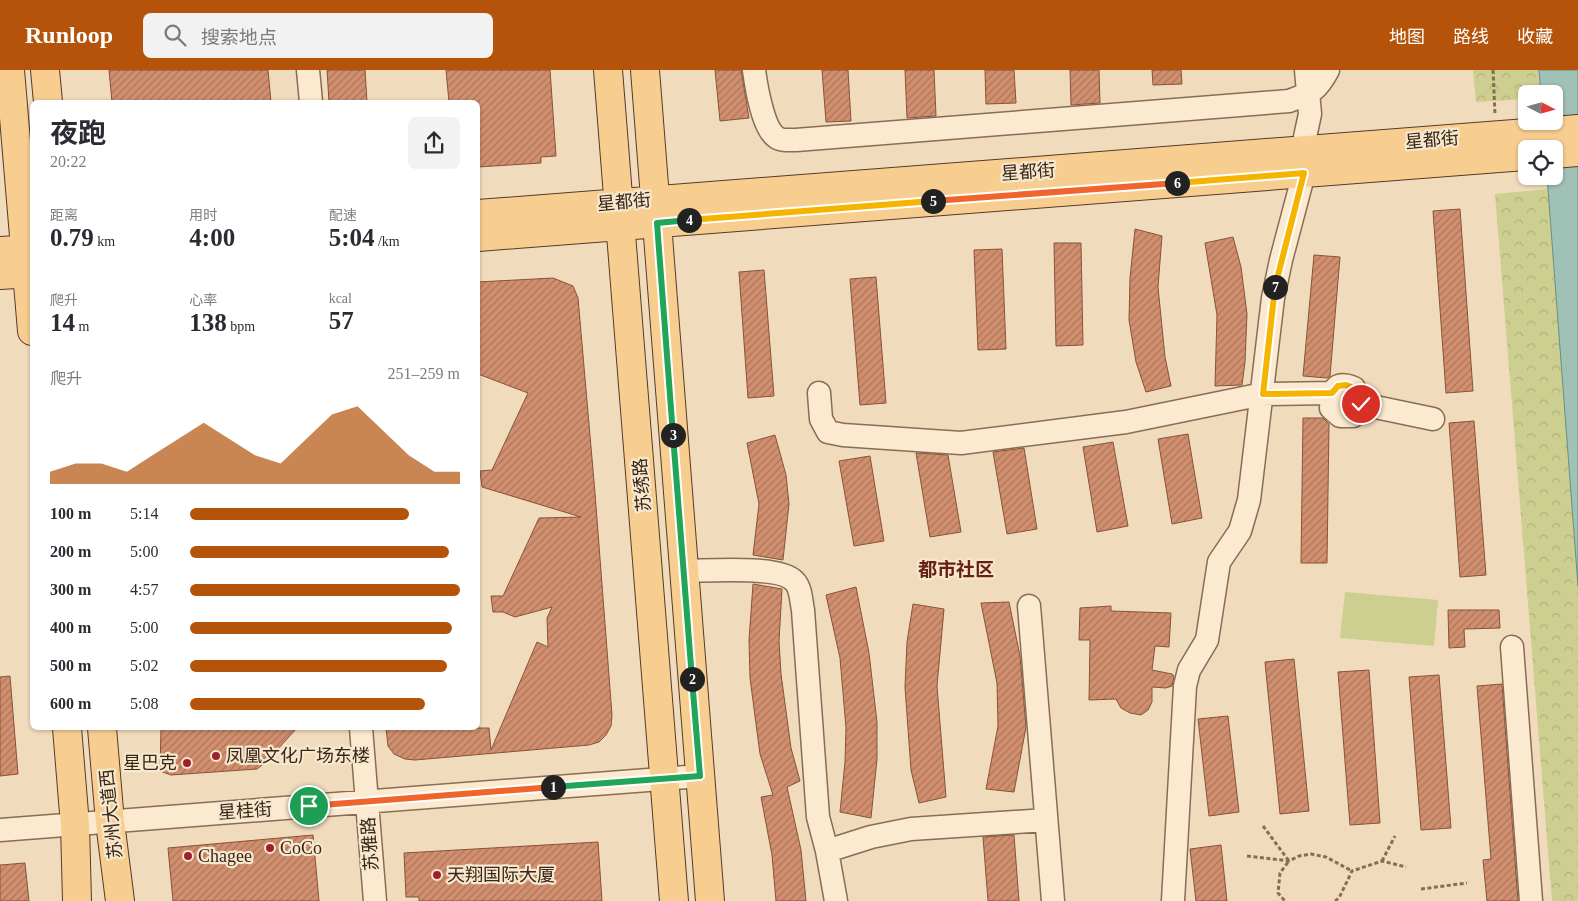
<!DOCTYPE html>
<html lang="zh">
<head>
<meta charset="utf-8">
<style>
  body { margin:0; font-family:"Times New Roman","Noto Sans SC",serif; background:#f2f2f3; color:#2b2b33; height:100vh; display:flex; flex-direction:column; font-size:19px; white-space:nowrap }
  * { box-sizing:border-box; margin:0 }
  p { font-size:16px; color:#7c7c81 }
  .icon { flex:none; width:28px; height:28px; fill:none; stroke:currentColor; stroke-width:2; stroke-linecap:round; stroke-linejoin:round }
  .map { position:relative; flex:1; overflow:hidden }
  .side { position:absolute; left:30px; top:30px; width:450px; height:630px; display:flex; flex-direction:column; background:#fff; border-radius:8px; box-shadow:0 1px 4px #0004 }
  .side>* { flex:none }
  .needle { width:32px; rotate:96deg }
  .tools { position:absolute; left:1518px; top:15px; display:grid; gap:10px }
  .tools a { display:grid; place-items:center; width:45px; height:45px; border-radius:8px; background:#fff; box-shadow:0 1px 4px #0004; font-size:25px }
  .pin { position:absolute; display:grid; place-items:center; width:42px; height:42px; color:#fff; margin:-21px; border:2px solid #fff; border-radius:50%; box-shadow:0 1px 5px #0007 }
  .km { position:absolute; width:25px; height:25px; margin:-12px; border-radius:50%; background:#222; color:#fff; font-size:14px; line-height:25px; text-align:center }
  .round { display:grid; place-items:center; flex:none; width:52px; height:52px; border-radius:8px; background:#f2f2f3 }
  .head { display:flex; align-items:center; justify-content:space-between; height:85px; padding:0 20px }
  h1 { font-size:28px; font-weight:700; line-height:38px }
  .metrics { display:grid; grid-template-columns:repeat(3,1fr); gap:8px; height:85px; padding:5px 20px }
  .metrics div { display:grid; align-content:center }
  .metrics b { font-size:25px; font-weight:700 }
  .metrics small { font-size:14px; font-weight:400 }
  .metrics p { font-size:14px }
  .chart { height:140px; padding:10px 20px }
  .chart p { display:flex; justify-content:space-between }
  .chart svg { width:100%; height:90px; margin-top:5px; fill:#b45309; opacity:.7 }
  ul { padding:0 20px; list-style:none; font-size:16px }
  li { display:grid; grid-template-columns:80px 60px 1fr; align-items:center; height:38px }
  li i { height:12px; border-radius:6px; background:#b45309 }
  header { display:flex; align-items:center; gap:30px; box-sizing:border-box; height:70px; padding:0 25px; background:#b45309; color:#fff }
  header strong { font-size:24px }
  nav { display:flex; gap:28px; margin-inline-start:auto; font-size:18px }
  .search { width:350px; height:45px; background:#f2f2f3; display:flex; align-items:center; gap:12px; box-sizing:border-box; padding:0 18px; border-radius:8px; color:#7c7c81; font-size:19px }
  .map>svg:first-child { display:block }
</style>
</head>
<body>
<header>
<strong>Runloop</strong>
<div class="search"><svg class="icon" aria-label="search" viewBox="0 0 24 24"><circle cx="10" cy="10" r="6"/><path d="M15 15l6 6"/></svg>搜索地点</div>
<nav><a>地图</a><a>路线</a><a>收藏</a></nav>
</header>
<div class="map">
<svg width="1578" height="831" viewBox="0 0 1578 831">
  <defs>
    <pattern id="park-crowns" width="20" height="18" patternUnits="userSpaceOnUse" patternTransform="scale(1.25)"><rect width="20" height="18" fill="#cdcf90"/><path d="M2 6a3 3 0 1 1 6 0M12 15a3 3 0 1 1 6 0" fill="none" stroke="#b1b27c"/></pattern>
    <pattern id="building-hatch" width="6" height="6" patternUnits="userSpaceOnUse" patternTransform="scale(1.25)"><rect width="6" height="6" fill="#d18f6f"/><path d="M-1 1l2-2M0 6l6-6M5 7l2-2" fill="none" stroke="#aa755a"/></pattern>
  </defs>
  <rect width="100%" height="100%" fill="#f0dcbc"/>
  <path fill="url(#park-crowns)" d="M1473 0H1539L1541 24H1526V29L1476 32Z
    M1548 119 1578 516V831H1552L1495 124Z"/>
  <path fill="#cdcf90" d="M1345 522 1438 530 1434 576 1340 568Z"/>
  <path fill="#a0c1b5" stroke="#678f82" d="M1539 0H1578V516L1547 106H1554V24H1541Z"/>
  <path fill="url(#building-hatch)" stroke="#895239" d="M109 0H268L271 32H112Z
    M327 0H365L367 32H329Z
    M446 0H550L556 86 541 87V93L478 97V32H449Z
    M715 0H741L749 48 720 51Z
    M822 0H848L851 51 826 52Z
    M905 0H934L936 46 907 48Z
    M985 0H1014L1016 33 986 34Z
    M1070 0H1099L1100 33 1071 35Z
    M1152 0H1181L1182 14 1153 15Z
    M1460 139 1473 321 1446 323 1433 141Z
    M1135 159 1162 166 1158 217 1165 287 1171 316 1146 322 1136 292 1129 250 1130 208Z
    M1233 167 1241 197 1247 244 1245 292 1242 315 1215 316 1217 245 1205 173Z
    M1054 173H1081L1083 275 1056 276Z
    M1002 179 1006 279 978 280 974 180Z
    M1314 185 1340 187 1330 306 1327 308 1303 306Z
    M764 200 774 326 748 328 739 202Z
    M876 207 886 333 860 335 850 209Z
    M553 208 573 216 578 228 595 423 612 645 611 656 606 665 599 672 589 675 415 690 405 689 394 684 388 676 386 658H489L491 680 537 572 548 577 547 548 552 537 515 547 503 542H493L491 526H503L539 448 581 447 482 417 480 401 492 400 528 323 478 304V212Z
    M1303 348H1323L1329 354 1327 493H1301Z
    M1474 351 1486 505 1460 507 1449 353Z
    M1188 364 1202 448 1172 454 1158 369Z
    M775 365 786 405 789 434 783 490 753 485 759 434 747 373Z
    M1113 372 1128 456 1097 462 1083 377Z
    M1024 378 1037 459 1007 464 993 382Z
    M916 383 948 385 961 462 930 467Z
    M870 386 884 471 854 476 839 391Z
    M753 514 782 519 779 571 781 604 791 678 800 711 787 717 801 780 806 831H776L772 785 761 727 773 725 760 684 750 608 749 570Z
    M856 517 869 583 877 652V689L871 748 840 742 845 692 846 658 840 588 826 525Z
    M1009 532 1020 586 1026 657 1014 722 986 719 998 656 997 613 981 533Z
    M913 534 944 539 937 616 946 727 919 733 911 700 905 617 907 572Z
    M1111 536V541L1171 543 1169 577 1155 576 1152 600 1172 604 1174 606 1172 616 1166 618 1152 617V632L1148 640 1141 645 1130 643 1121 638 1116 629 1089 630 1090 570H1079L1080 538Z
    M1448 540H1499L1500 558 1464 559 1465 577 1449 578Z
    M1294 589 1309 741 1280 744 1265 592Z
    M1369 600 1380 753 1350 755 1338 602Z
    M1439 605 1451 758 1421 760 1409 607Z
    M10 606 18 704 0 706V607Z
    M1502 614 1518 831H1487L1483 790 1491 789 1477 616Z
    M1228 646 1239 742 1209 746 1198 649Z
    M161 658H297L266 692 257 699 171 705 160 701Z
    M313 765 319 831H173L168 778Z
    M1014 765 1019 831H988L983 767Z
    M598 772 602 831H419V827H406L404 783Z
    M1221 775 1227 831H1196L1190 779Z
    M25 793 29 831H0V795Z"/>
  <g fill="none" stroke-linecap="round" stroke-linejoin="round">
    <g stroke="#896c55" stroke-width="25">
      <path id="minor" d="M308 0 311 32
        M754 0C756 15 763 58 776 67 781 71 790 70 796 70L1289 31C1311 23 1317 21 1328 0
        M819 323 821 349 828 362 843 365 961 373 1126 352 1263 324 1332 323
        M1361 334 1353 346H1340L1331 338C1332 321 1334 310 1354 318L1361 334 1433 349
        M684 501C707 501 779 495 794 511 801 517 801 531 803 540L818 747 827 781 836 831
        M1029 536 1053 831
        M1512 577 1531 831
        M361 658 375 831
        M0 760 700 706
        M827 781 871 767 911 759 1046 750
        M1173 831 1185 616 1189 600 1207 570 1219 492 1240 461 1249 430 1273 228 1281 190 1304 103 1302 81 1310 44 1306 0"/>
    </g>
    <g stroke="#563a2a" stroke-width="30">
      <path id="major" d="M10 0 32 261
        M45 0 48 32
        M608 0 674 831
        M645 0 710 831
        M1554 84 1578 82
        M478 144 1578 59
        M478 167 1526 86
        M0 181 32 179
        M0 205 32 203
        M67 658 75 755 77 831
        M102 658 110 752 120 831"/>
    </g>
    <path stroke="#896c55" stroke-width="3" stroke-dasharray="4 2.5" stroke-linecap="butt" d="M1493 0 1495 44
      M1263 756 1289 791 1280 803 1278 823 1285 831
      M1247 786 1289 791 1299 786 1311 784 1326 787 1352 801
      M1382 791 1395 766
      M1421 819 1467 813
      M1335 831 1339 828 1352 801 1382 791 1406 797"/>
    <use href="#minor" stroke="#fbeacf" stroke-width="22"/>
    <use href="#major" stroke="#f7ce90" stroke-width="28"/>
  </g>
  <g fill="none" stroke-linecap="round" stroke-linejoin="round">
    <g stroke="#fff" stroke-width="10">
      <path id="split-1" d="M309 736 553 717"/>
    </g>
    <g stroke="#fff" stroke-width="10">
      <path id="split-2" d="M553 717 700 706 692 609"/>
    </g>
    <g stroke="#fff" stroke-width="10">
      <path id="split-3" d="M673 365 692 609"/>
    </g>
    <g stroke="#fff" stroke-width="10">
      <path id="split-4" d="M673 365 657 153 689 150"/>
    </g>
    <g stroke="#fff" stroke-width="10">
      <path id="split-5" d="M689 150 933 131"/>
    </g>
    <g stroke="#fff" stroke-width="10">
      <path id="split-6" d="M933 131 1177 113"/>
    </g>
    <g stroke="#fff" stroke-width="10">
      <path id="split-7" d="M1177 113 1304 103 1275 217"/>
    </g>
    <g stroke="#fff" stroke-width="10">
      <path id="split-8" d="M1275 217 1263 324 1332 323 1338 316 1346 315 1354 318 1361 334"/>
    </g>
    <use href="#split-1" stroke="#f0652b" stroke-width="6"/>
    <use href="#split-2" stroke="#22a559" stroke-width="6"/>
    <use href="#split-3" stroke="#22a559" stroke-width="6"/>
    <use href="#split-4" stroke="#22a559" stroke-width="6"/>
    <use href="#split-5" stroke="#f5b400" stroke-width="6"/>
    <use href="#split-6" stroke="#f0652b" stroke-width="6"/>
    <use href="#split-7" stroke="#f5b400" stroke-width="6"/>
    <use href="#split-8" stroke="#f5b400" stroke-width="6"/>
  </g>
  <g fill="#9c212d" stroke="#f7e7cc" stroke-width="2">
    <circle cx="216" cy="686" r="5"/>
    <circle cx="187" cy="693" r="5"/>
    <circle cx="270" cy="778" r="5"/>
    <circle cx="188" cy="786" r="5"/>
    <circle cx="437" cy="805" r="5"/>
  </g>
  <g text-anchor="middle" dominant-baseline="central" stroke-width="4.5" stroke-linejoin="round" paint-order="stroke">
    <g font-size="18" fill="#37261a" stroke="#f7e7cc">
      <text transform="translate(1432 70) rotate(-5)">星都街</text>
      <text transform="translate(1028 102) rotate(-4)">星都街</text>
      <text transform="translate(624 132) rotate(-5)">星都街</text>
      <text transform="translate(642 415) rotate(-95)">苏绣路</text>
      <text transform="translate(245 741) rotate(-4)">星桂街</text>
      <text transform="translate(111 744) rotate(-96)">苏州大道西</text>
      <text transform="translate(370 774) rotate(-94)">苏雅路</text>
    </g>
    <g font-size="18" fill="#37261a" stroke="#f7e7cc" text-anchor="start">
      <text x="226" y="686">凤凰文化广场东楼</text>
      <text x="177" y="693" text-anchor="end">星巴克</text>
      <text x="280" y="778">CoCo</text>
      <text x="198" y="786">Chagee</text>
      <text x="447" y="805">天翔国际大厦</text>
    </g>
    <g font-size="19" font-weight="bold" fill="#662117" stroke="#f7e7cc">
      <text x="956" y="499">都市社区</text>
    </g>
  </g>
</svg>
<div class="tools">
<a><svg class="needle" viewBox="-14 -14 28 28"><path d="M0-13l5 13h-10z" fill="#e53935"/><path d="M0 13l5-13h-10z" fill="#7c7c81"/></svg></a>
<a><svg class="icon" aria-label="locate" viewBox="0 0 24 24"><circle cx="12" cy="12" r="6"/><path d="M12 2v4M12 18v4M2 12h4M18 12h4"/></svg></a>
</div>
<div class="pin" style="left:309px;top:736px;background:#1e9e55"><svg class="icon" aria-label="arrive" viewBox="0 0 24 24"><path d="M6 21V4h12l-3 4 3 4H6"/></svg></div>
<div class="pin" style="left:1361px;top:334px;background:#d93025"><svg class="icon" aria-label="check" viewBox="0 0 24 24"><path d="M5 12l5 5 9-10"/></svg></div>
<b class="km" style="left:553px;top:717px">1</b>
<b class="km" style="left:692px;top:609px">2</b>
<b class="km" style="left:673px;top:365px">3</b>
<b class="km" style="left:689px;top:150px">4</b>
<b class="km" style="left:933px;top:131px">5</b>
<b class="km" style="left:1177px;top:113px">6</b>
<b class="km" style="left:1275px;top:217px">7</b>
<section class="side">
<div class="head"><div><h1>夜跑</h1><p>20:22</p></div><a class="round"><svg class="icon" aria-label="share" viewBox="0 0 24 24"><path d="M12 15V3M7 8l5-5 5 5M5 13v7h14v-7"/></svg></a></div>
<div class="metrics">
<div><p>距离</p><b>0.79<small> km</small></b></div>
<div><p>用时</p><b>4:00</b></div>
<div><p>配速</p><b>5:04<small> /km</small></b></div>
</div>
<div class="metrics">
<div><p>爬升</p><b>14<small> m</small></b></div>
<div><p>心率</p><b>138<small> bpm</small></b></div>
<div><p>kcal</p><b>57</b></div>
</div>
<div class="chart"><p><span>爬升</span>251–259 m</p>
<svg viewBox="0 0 160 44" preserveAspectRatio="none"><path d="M0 44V38L10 34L20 34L30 38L40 30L50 22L60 14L70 22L80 30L90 34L100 22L110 10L120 6L130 18L140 30L150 38L160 38V44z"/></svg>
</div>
<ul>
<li><b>100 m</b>5:14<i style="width:81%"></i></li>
<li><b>200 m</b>5:00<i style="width:96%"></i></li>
<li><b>300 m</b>4:57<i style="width:100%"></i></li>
<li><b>400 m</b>5:00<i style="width:97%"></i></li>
<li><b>500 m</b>5:02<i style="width:95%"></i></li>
<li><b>600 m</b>5:08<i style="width:87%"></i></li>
</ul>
</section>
</div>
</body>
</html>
